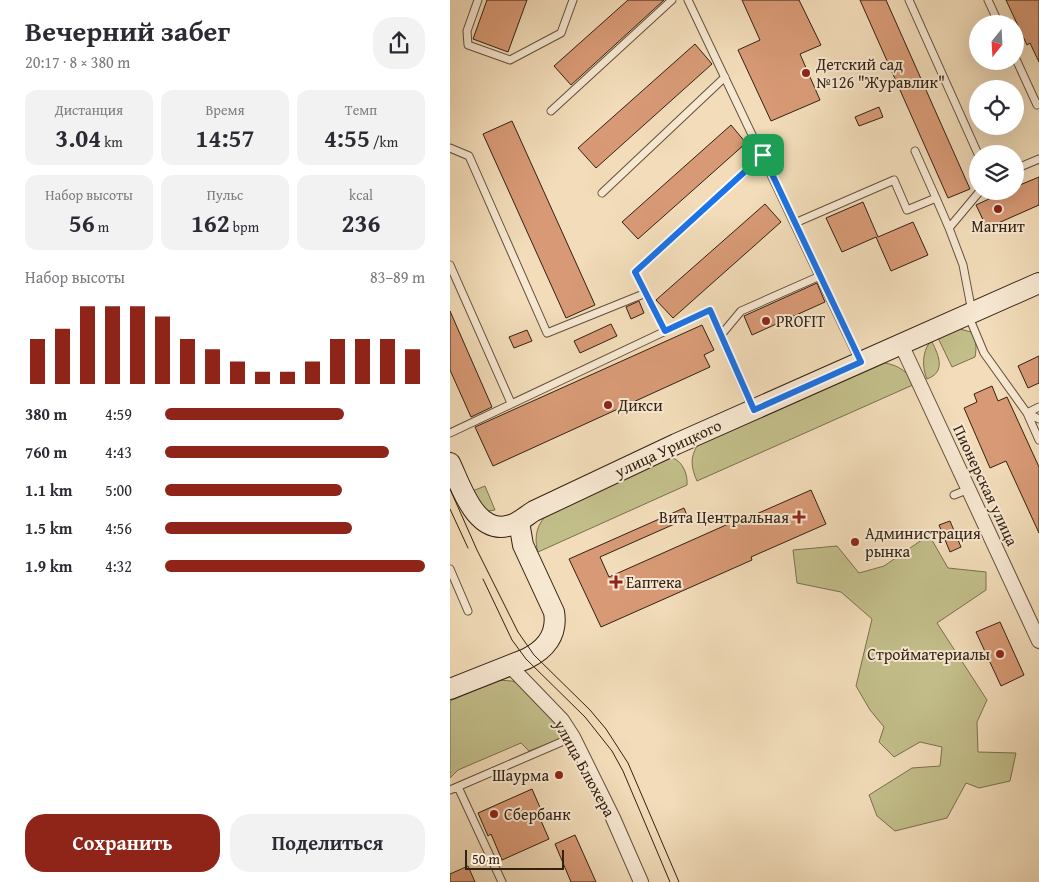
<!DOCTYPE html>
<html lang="ru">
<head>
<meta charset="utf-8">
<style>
  body { margin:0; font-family:"Gentium Book Plus",serif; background:#f2f2f3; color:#2b2b33; height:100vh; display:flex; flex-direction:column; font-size:19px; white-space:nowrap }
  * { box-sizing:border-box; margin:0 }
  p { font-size:16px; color:#7c7c81 }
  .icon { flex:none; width:28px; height:28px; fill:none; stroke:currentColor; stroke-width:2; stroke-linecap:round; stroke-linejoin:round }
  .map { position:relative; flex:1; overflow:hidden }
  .panel { display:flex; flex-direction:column; background:#fff; width:450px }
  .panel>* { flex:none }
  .needle { width:32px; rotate:198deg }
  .fabs { position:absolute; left:519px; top:15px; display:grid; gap:10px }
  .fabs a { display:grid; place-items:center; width:55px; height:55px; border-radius:50%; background:#fff; box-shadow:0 5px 20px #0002; font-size:25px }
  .scale { position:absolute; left:15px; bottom:12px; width:99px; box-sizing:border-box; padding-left:5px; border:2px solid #332111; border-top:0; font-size:14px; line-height:18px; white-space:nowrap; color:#332111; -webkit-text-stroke:4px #f7e8d2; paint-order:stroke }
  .pin { position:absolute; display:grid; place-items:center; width:42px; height:42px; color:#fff; margin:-21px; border-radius:10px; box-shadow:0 2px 8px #0006 }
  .round { display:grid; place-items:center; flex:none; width:52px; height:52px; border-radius:20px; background:#f2f2f3 }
  .head { display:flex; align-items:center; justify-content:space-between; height:85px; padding:0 25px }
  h1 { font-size:28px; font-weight:600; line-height:38px }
  .metrics { display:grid; grid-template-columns:repeat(3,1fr); gap:8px; height:85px; padding:5px 25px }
  .metrics div { display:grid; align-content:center; border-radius:12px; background:#f2f2f3; text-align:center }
  .metrics b { font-size:25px; font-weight:600 }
  .metrics small { font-size:14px; font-weight:400 }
  .metrics p { font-size:14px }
  .chart { height:140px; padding:10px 25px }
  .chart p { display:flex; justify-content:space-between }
  .chart svg { width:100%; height:90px; margin-top:5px; stroke:#8f2418; stroke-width:6 }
  .action { display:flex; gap:10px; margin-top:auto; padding:10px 25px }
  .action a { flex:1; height:58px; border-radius:20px; background:#8f2418; color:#fff; font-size:20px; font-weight:600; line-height:58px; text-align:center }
  .action a+a { background:#f2f2f3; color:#2b2b33 }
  ul { padding:0 25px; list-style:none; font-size:16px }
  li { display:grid; grid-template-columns:80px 60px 1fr; align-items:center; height:38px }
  li i { height:12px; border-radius:6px; background:#8f2418 }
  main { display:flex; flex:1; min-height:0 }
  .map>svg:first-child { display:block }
</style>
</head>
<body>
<main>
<section class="panel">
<div class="head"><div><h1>Вечерний забег</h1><p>20:17 · 8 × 380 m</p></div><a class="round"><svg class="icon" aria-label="share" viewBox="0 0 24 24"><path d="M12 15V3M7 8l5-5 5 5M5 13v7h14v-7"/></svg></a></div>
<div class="metrics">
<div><p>Дистанция</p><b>3.04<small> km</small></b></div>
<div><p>Время</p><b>14:57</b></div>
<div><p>Темп</p><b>4:55<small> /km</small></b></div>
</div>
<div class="metrics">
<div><p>Набор высоты</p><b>56<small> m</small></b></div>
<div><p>Пульс</p><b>162<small> bpm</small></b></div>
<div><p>kcal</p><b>236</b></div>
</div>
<div class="chart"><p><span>Набор высоты</span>83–89 m</p>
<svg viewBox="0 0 160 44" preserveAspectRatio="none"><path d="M5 44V22M15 44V17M25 44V6M35 44V6M45 44V6M55 44V11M65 44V22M75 44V27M85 44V33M95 44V38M105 44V38M115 44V33M125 44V22M135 44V22M145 44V22M155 44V27"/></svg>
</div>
<ul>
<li><b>380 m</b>4:59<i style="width:69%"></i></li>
<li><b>760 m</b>4:43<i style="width:86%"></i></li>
<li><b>1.1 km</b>5:00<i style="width:68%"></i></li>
<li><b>1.5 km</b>4:56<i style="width:72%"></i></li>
<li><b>1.9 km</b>4:32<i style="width:100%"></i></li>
</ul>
<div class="action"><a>Сохранить</a><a>Поделиться</a></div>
</section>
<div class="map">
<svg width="589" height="882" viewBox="0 0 589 882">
  <rect width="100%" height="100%" fill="#f2dcb9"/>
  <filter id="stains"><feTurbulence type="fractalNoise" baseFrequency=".004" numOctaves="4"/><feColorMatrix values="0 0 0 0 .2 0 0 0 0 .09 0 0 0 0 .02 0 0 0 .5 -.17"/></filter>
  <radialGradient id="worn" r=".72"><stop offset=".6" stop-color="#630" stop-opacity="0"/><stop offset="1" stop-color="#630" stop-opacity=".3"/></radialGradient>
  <path fill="#c2be8a" stroke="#7a704e" d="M510 329 521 332C526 341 527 346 525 357L502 367 488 338Z
    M480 342H482C489 356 496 372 477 379 472 368 472 352 480 342Z
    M435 363C450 366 456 371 465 384L247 481C241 467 240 458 247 446Z
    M223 458C233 462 238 475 237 485L88 552C84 539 86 525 97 515L217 459Z
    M35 486 45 510 38 511 20 492Z
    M479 535 498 568 536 572V590L487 623 537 700 527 722 528 752 566 753 560 781 529 788 516 783 497 818 445 831 427 816 419 795 462 768 490 766 492 747 470 742 444 757 429 742 434 727 420 710 406 686 422 619 391 592 347 583 343 550 387 546 409 573 434 566Z
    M49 680C54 681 61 680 65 682 83 689 105 720 116 737L79 751 71 743 8 770 0 778V701Z"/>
  <path fill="#d89a76" stroke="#332111" d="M37 0H77L58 52 23 39Z
    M178 0H214L121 85 104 66Z
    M292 0H349L371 45 350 54 370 100 321 121 288 50 310 40Z
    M410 0H436L520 189 498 198Z
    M556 0H589V62L580 43 577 45Z
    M245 44 262 64 146 168 128 148Z
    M429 107 433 117 409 126 405 117Z
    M62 121 145 305 116 318 33 134Z
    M281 125 296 143 188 239 172 222Z
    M589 177V205L537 228 526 205 556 191H565V187Z
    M413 202 428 237 463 222 478 255 441 271 426 237 392 252 376 218Z
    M315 204 331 222 223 318 206 300Z
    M367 283 375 302 302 335 294 316Z
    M189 301 194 313 181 319 176 307Z
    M0 311 42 407 21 417 0 370Z
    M161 324 167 336 130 353 124 341Z
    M252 325 264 350 254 355 260 367 43 466 25 427Z
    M77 330 82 341 64 348 59 337Z
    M589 356V383L578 388 568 366Z
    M542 386 548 401 557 397 589 467V533L556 461 540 468 514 408 527 402 524 394Z
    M361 490 376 524 301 557 302 560 151 627 119 559 234 508 238 518 150 557 159 577 285 521 286 523Z
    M500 521 511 547 500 552 489 525Z
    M550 622 574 675 551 686 526 632Z
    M82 789 92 812 88 814 99 839 52 860 41 834 38 836 28 813Z
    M125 835 146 882H121L105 844Z
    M18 866 25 882H0V874Z"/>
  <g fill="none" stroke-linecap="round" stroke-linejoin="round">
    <g stroke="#63503b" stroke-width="9">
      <path id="lane" d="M28 0 17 31 18 45 60 60 111 33 123 0
        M238 0 409 360
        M459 0 528 154
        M538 0 549 24
        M565 57 587 105 589 104
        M101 111 222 0
        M0 148 19 156 97 333 196 293
        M565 169 589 159
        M152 193 275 77
        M486 198 499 228
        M345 223 444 180 457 210 486 198 465 151
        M0 265 61 403
        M522 312 513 265 499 228 530 191
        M519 317 534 353 577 413 589 440
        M215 331 185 272 313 155
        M271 335 291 311 370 276
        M589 407 577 413 589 419
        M0 433 260 310 303 409
        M504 495 519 489
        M0 569 18 611
        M8 787 52 882
        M0 790 123 737"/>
    </g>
    <g stroke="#63503b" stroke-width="16">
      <path id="street" d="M451 344 589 641
        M60 666 112 720 123 737 163 818 191 882"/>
    </g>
    <g stroke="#332111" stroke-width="22">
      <path id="secondary" d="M0 463C11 486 26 537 61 525 70 522 76 516 84 511L226 444 589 283
        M0 689 76 659C95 650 108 635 104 612L73 545 69 522"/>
    </g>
    <use href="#lane" stroke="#f7e8d2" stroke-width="7"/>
    <use href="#street" stroke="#f7e8d2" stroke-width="14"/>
    <use href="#secondary" stroke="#f7e8d2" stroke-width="20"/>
    <path stroke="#332111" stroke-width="1" d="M0 489 27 550 68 632 84 655 140 710 156 729 178 763 229 882
      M0 509 18 548
      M33 579 62 640 76 659 135 717 162 751 173 771 220 882"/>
  </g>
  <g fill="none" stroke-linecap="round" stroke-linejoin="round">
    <g stroke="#fff" stroke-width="10">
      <path id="route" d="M313 155 411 362 304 410 260 310 215 331 185 272Z"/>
    </g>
    <use href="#route" stroke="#1a73e8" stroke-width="6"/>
  </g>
  <g fill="#8f2418" stroke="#f7e8d2" stroke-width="2">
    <circle cx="356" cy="73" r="5"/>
    <circle cx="548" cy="209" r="5"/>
    <circle cx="316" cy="321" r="5"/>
    <circle cx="158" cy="405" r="5"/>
    <path d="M346.5 509.5h5v5h5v5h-5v5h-5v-5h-5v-5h5z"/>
    <circle cx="405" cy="542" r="5"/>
    <path d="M163.5 574.5h5v5h5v5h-5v5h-5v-5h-5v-5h5z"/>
    <circle cx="550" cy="654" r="5"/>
    <circle cx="109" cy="775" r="5"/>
    <circle cx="44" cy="814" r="5"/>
  </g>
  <g text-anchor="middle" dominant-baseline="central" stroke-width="4" stroke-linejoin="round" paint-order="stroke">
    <g font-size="16" fill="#332111" stroke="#f7e8d2" text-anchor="start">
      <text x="366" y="64">Детский сад<tspan x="366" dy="18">№126 "Журавлик"</tspan></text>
      <text x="548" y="226" text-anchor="middle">Магнит</text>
      <text x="326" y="321">PROFIT</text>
      <text x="168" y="405">Дикси</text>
      <text x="339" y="517" text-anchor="end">Вита Центральная</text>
      <text x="415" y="533">Администрация<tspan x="415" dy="18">рынка</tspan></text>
      <text x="176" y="582">Еаптека</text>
      <text x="540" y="654" text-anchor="end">Стройматериалы</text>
      <text x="99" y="775" text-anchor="end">Шаурма</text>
      <text x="54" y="814">Сбербанк</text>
    </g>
    <g font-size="16" fill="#332111" stroke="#f7e8d2">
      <text transform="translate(218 448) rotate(-25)">улица Урицкого</text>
      <text transform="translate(536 485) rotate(65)">Пионерская улица</text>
      <text transform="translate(135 768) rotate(61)">улица Блюхера</text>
    </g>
  </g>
  <rect width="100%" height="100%" filter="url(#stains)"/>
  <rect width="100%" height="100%" fill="url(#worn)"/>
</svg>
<div class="fabs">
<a><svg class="needle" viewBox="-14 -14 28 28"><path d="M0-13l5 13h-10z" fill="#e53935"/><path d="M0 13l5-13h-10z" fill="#7c7c81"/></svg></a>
<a><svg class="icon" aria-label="locate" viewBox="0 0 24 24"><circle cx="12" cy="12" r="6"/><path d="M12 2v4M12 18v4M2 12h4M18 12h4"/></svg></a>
<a><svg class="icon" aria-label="layers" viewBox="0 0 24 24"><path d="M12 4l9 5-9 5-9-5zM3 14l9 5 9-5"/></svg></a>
</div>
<div class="scale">50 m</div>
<div class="pin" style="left:313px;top:155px;background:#1e9e55"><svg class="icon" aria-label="arrive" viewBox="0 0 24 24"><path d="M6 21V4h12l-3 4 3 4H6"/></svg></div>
</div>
</main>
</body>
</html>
